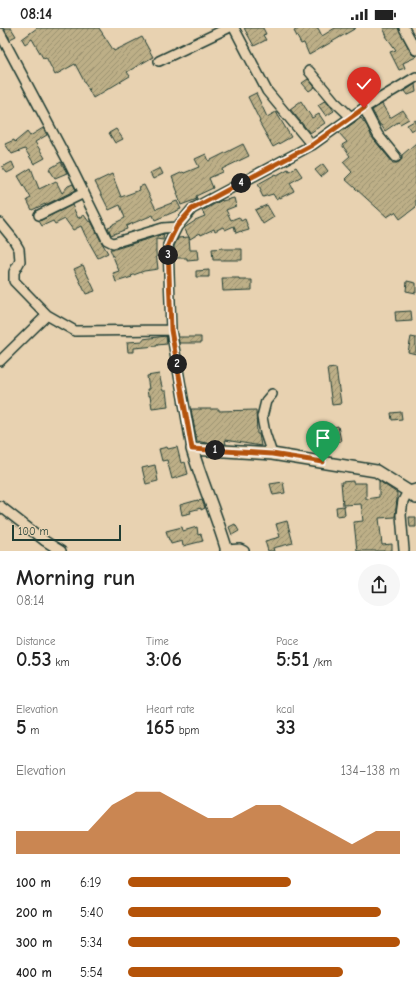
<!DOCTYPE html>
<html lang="en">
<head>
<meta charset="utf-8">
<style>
  body { margin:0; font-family:"Comic Neue",sans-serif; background:#f6f6f6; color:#222; height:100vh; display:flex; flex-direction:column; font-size:15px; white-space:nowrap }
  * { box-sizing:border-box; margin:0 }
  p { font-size:13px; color:#767676 }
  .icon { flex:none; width:22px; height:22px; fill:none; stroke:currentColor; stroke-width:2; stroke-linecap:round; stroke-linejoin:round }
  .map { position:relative; height:523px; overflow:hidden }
  .sheet { display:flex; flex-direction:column; background:#fff; flex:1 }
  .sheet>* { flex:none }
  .scale { position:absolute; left:12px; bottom:10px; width:109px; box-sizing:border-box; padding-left:4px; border:2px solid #1f3d34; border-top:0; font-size:11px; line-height:14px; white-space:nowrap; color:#1f3d34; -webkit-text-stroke:3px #e8d2b1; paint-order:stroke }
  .pin { position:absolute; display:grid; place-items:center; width:34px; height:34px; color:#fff; margin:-41px -17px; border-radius:50% 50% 50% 0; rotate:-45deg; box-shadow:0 0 4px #0007 }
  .pin .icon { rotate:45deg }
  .km { position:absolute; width:20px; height:20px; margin:-10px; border-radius:50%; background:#222; color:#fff; font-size:11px; line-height:20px; text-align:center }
  .round { display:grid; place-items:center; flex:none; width:42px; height:42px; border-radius:21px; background:#f6f6f6 }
  .summary { display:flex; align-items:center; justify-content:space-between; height:68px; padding:0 16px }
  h1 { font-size:22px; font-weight:800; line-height:30px }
  .metrics { display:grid; grid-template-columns:repeat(3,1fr); gap:6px; height:68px; padding:4px 16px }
  .metrics div { display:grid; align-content:center }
  .metrics b { font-size:20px; font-weight:800 }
  .metrics small { font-size:11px; font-weight:400 }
  .metrics p { font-size:11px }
  .chart { height:112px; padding:8px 16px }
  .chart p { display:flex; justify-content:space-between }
  .chart svg { width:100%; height:72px; margin-top:4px; fill:#b45309; opacity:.7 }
  ul { padding:0 16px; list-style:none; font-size:13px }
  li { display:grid; grid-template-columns:64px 48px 1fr; align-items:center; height:30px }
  li i { height:10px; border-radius:5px; background:#b45309 }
  .status { display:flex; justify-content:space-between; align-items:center; height:28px; padding:0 20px; background:#fff; direction:ltr }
  .status svg { height:11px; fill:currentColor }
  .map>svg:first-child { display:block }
</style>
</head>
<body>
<div class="status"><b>08:14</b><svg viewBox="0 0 49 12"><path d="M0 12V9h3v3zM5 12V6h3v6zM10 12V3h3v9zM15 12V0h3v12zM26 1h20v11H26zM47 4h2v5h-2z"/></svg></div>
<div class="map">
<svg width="416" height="523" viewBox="0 0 416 523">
  <defs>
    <pattern id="building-hatch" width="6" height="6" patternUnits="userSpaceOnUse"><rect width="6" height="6" fill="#bdaf87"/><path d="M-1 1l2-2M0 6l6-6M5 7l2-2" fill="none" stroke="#99906f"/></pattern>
  </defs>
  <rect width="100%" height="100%" fill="#e8d2b1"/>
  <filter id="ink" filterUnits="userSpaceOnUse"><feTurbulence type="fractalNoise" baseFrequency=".025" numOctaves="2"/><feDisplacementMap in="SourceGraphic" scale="8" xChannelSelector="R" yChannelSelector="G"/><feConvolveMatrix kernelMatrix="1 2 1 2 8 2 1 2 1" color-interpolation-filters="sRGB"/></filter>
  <g filter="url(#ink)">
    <path fill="url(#building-hatch)" stroke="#1f3d34" d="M3 0H11L16 8 10 11Z
      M37 0H99L114 23 142 9 153 29 127 44 130 48 93 70 75 36 55 47 46 29 43 30 32 11 25 16 22 11Z
      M244 0H263L266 6 263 7 266 12 254 18Z
      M300 0H318L322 8 335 0H356L316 23 309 27 304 15 301 16 294 3Z
      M383 0H398L411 25 413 27 416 28V29L403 35 405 40 399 42 390 24 396 22 386 8H387Z
      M308 51 315 59 309 63 302 55Z
      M415 56 416 64 408 67 405 63Z
      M256 65 267 89 276 84 291 109 273 119 259 94 260 93 248 69Z
      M326 72 334 83 326 88 318 77Z
      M301 73 312 90 319 86 325 95 310 105 290 81Z
      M382 76 390 90 403 82 409 91 400 96 398 94 385 103 381 97H380L372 82Z
      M361 90 367 98 371 107V108L393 135H397L400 133 402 131V127L416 115V179L400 191 395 184 387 189 345 151 352 144 343 134 350 128 342 117 347 114 339 105Z
      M416 92V100L411 103 407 97Z
      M43 100 47 107 35 114 45 130 34 136 25 121 12 126 5 116 14 112 15 114 27 104 30 108Z
      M116 101 123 111 115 115 109 105Z
      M243 116 249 128 222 141 223 144 209 150 213 160 196 168 197 171 181 177 177 165H178L172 149 183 144 184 145 199 139 195 131 206 126 209 133Z
      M12 134 15 141 7 145 2 139Z
      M61 134 67 145 55 150 49 141Z
      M323 136 328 143 321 149 315 142Z
      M296 139 302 148 290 155 294 163 280 170 279 169 276 171 273 166 263 169 260 163 261 162 258 156 276 146 277 147 288 141 289 143Z
      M31 140 39 161 56 153 62 165 68 158 73 156 76 162 45 177V176L32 182 27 172 31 170 18 148Z
      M160 140 163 146 153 151 150 145Z
      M112 146 121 169 140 162 139 159 144 157 156 181 177 173 181 181 155 192 153 187 126 198 127 201 111 207 108 199 113 197V196L125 190 120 177 109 182 95 154Z
      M234 170 236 178 226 182 231 192 239 189 241 193 245 191 249 202 242 204 241 203 236 205 234 198 225 202 223 199 215 203 214 201 201 207 200 205 190 211 184 200 195 193V192L205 188 202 183 222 172V173Z
      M72 177 78 190 84 187 89 194 91 193 102 215 108 225 98 230 85 207 81 198 73 202 65 191 55 196 53 193 42 198 39 193Z
      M267 177 274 189 263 196 255 182Z
      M164 206 163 212 156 211V224L158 241 144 243 131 248 132 249 116 254 113 245 119 243 110 221H115Z
      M189 209 190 222H197L198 232 187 233V230H174V218L178 210Z
      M223 220 224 221H242V232H213L212 221Z
      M83 237 95 263 86 266 74 241Z
      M209 242V249H196V243Z
      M222 250H239V252H252V262L223 263Z
      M407 253 416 255V265L406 263Z
      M411 283 412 293 396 294 395 284Z
      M166 308 167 316 157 317V318L134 320V324H128L127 314 143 313V311Z
      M178 309H201V315H179Z
      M411 309 416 310V326L408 324Z
      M336 340 341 376 332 377 327 341Z
      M159 346 163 363H166L168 378 152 380 150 368H148L147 361H149L147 348Z
      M191 381H219V383L256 382 257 406H259L261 418 225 412 226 416 206 415 197 413Z
      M401 384 402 391 392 392 391 385Z
      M338 398 341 413 321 418 318 403Z
      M167 419 168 421 177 419 181 435 185 434 188 446 172 451 167 432 162 433 159 421Z
      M155 437 158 453 146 456 142 440Z
      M353 453V455H366V471L379 469V453L397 465V471L395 489 379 490 382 517 392 516V523H357L354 494 363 493 361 476 343 477 341 454Z
      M283 454 285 465 273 467 270 456Z
      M198 472V473L202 472 205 480 201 482V480L190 483 191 485 182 487 180 477Z
      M344 478 345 487 337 488 336 479Z
      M409 489H416V499H410Z
      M287 493 293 515 273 520 274 523H268L265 513 280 509 276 496Z
      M235 496 239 503 232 507 229 499Z
      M182 499 183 503 197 499 198 507 201 506 203 513 183 518 182 513 171 516 170 512H169L166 503Z"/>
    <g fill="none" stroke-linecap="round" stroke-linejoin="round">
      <g stroke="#1f3d34" stroke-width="12">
        <path id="minor" d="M234 0 267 63 312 117
          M404 0 416 22
          M0 5 70 137 107 212 113 215 163 200 177 199
          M159 33 228 0
          M309 43 334 73 351 89
          M364 80 378 107 396 129
          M39 187 84 165
          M0 195 13 211 19 221 20 233 14 244V253L47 287 75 303 171 302
          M0 333 47 287
          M192 421 171 302 168 217 177 199 192 181 312 117 364 80 416 49
          M272 426 265 405 262 389 266 373 272 366
          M0 478 45 513 61 523
          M404 522 401 487 403 473 408 463 416 461
          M225 523 226 522 240 521 244 523"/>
      </g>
      <g stroke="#1f3d34" stroke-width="14">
        <path id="major" d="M227 523C217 488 202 455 192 421L272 426 376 443 408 463 416 470"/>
      </g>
      <use href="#minor" stroke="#e8d2b1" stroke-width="9"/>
      <use href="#major" stroke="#e8d2b1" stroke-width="11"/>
    </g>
  </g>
  <g fill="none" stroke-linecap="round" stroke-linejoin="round" filter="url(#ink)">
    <g stroke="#fff" stroke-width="8">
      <path id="route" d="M323 434 272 426 192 421 171 302 168 217 171 210 177 198 192 181 312 117 364 80"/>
    </g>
    <use href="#route" stroke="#b45309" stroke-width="5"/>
  </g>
</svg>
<div class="scale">100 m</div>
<div class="pin" style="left:323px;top:434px;background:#1e9e55"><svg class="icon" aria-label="arrive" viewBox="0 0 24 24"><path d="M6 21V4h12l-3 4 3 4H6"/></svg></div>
<div class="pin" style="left:364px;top:80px;background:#d93025"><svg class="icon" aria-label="check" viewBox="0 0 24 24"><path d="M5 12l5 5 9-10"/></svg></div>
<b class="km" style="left:215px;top:422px">1</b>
<b class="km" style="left:177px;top:336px">2</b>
<b class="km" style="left:168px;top:227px">3</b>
<b class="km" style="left:241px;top:155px">4</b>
</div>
<section class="sheet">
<div class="summary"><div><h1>Morning run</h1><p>08:14</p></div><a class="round"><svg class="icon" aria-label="share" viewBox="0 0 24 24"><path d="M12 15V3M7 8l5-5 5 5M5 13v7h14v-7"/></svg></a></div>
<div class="metrics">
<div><p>Distance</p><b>0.53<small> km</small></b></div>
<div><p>Time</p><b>3:06</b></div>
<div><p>Pace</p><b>5:51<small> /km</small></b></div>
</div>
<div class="metrics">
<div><p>Elevation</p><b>5<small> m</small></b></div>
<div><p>Heart rate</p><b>165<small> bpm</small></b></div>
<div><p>kcal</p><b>33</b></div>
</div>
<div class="chart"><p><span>Elevation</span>134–138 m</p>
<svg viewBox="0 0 160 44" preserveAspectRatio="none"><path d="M0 44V30L10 30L20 30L30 30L40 14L50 6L60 6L70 14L80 22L90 22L100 14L110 14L120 22L130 30L140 38L150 30L160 30V44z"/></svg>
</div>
<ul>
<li><b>100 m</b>6:19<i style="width:60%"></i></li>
<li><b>200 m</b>5:40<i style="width:93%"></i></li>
<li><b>300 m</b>5:34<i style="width:100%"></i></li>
<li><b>400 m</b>5:54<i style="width:79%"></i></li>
</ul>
</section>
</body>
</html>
